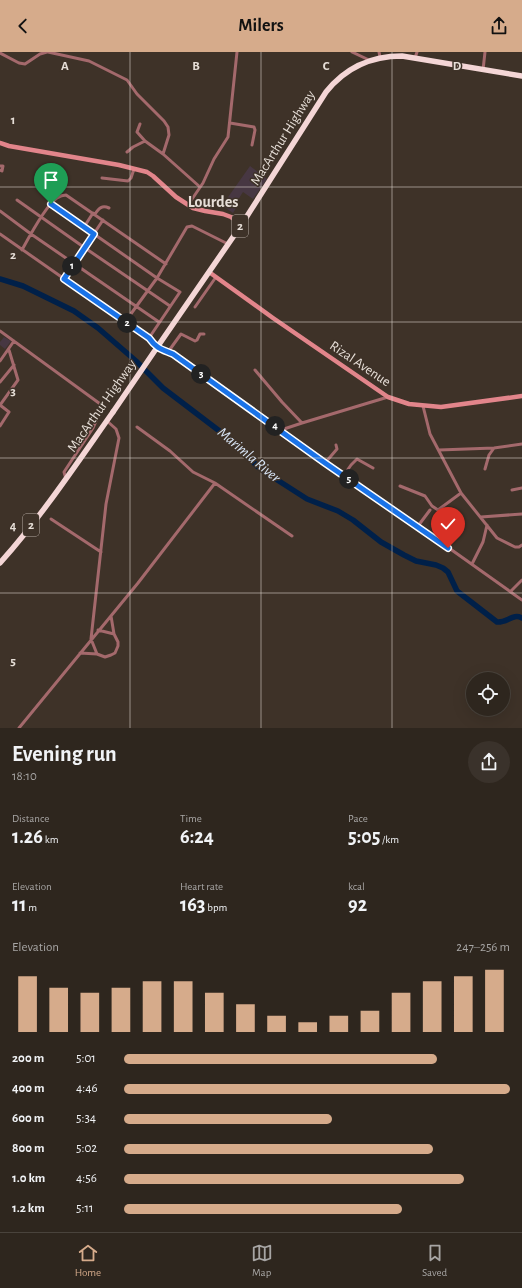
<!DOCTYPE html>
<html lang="en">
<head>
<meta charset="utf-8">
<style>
  body { margin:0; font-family:"Alegreya Sans",sans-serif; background:#3a322b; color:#f1f3f6; height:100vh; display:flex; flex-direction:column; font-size:15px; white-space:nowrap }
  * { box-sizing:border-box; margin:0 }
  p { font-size:13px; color:#a7a5a4 }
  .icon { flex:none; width:22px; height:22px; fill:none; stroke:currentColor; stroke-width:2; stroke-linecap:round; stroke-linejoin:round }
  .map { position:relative; height:676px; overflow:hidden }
  .side { display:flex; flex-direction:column; background:#2e261e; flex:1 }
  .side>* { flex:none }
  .fabs { position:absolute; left:466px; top:620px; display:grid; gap:8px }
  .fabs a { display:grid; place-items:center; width:44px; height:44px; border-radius:50%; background:#2e261e; box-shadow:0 4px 16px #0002,0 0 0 1px #49433c; font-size:20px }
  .pin { position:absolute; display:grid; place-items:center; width:34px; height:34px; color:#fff; margin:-41px -17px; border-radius:50% 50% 50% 0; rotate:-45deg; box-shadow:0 0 4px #0007 }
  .pin .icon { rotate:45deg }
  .km { position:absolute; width:20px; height:20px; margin:-10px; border-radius:50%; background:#222; color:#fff; font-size:11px; line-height:20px; text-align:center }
  .round { display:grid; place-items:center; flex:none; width:42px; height:42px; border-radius:21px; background:#3a322b }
  .head { display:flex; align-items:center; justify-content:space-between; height:68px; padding:0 12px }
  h1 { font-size:22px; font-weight:700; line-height:30px }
  .metrics { display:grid; grid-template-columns:repeat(3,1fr); gap:6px; height:68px; padding:4px 12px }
  .metrics div { display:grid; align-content:center }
  .metrics b { font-size:20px; font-weight:700 }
  .metrics small { font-size:11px; font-weight:400 }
  .metrics p { font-size:11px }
  .chart { height:112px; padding:8px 12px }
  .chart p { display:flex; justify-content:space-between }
  .chart svg { width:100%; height:72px; margin-top:4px; stroke:#d6ab8b; stroke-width:6 }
  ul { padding:0 12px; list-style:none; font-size:13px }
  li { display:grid; grid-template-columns:64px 48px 1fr; align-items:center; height:30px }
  li i { height:10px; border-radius:5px; background:#d6ab8b }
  header { display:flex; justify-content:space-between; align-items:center; height:52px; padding:0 12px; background:#d6ab8b; color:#111; font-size:18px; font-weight:700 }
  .menu { display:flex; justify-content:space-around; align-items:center; height:56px; border-top:1px solid #49433c; background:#2e261e; font-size:11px; color:#a7a5a4 }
  .menu a { display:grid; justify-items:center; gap:2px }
  .menu .selected { color:#d6ab8b }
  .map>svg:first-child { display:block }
</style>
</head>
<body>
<header><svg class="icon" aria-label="back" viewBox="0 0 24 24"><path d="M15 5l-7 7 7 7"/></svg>Milers<svg class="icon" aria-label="share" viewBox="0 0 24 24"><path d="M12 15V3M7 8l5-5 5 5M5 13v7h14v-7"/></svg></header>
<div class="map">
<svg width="522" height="676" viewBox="0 0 522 676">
  <rect width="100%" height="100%" fill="#3e3228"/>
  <path fill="#473742" d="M250 114 267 127 253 147 243 140 234 154 236 156 233 161 217 150 221 144 226 148Z
    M4 285 11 289 5 297 0 293V290Z"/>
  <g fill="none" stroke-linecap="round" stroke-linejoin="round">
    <path stroke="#002049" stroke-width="5.5" d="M0 227 23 234 74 259 98 276 136 309 163 336 226 384 238 394 257 414 268 422 307 447 338 459 353 468 381 490 404 503 416 509 436 513 443 516 448 520 457 539 497 570C507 571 513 561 522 566"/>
    <path stroke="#a4696c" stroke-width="3" d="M48 0 89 9 127 28 137 42 164 69 168 75 169 83 163 102
      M352 0 369 8
      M379 0 380 5
      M0 1 19 11 25 12 40 2 47 0
      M415 6 417 0
      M483 18 485 0
      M230 71 254 75 255 78 252 93
      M140 72 137 80 145 89
      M127 100 133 95 145 89 163 102 200 135
      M0 114H3L2 119 0 118
      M102 126 128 129 131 126 134 117
      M17 148 85 196 170 254
      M51 152 157 226 180 240 149 286
      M188 153 203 131 214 107 228 85 237 0
      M0 159 31 182 159 270
      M95 162C99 156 102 153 109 156
      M84 175 93 161
      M0 182 149 286C158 298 167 298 179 306L325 411 418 474 522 548
      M22 198C29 185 46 153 57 146 60 144 63 143 66 143L166 212
      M64 227 103 168
      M195 255 216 225
      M125 270 157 226 187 175 192 174 228 192
      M0 279 103 354 93 376 64 420 66 427
      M168 300 181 282 195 289 197 288 200 282H204
      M0 309 14 289
      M255 318 282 350 302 371
      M0 330 14 313
      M0 353 18 328 9 298
      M423 354 430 382 461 441 497 486 515 495H519L522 493
      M0 374 9 360 0 353
      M137 375 170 399 193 420 215 431 292 484
      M281 378 302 371 388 345
      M439 398 494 396 522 392
      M325 411 337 397 336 393
      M485 417 489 403 494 396
      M344 423 351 413 357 407 373 416
      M400 434 425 444 432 454 438 458 461 441
      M512 438 522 436
      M481 465 522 462
      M51 467 101 500
      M418 474 430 458
      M472 512 483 490 487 473
      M511 539 522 528
      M98 578 114 582
      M80 601 97 602 105 605 111 603 115 601 118 594V590L114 582 111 564
      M97 602 91 587 106 452 119 386 116 377 107 369
      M19 676 138 531 215 431"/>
    <path stroke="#e2858b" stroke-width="4.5" d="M0 91 9 94 119 113 147 120 153 124 176 145 193 156 205 159 223 162 231 165 242 172
      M209 220 273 266 388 345 409 352 441 355 522 344"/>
    <path stroke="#f4d6d6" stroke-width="5.5" d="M158 294 242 172 326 40C346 15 371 4 402 4L522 24
      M0 511C42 464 77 411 113 360"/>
    <path stroke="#f4d6d6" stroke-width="5.5" d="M113 360 158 294"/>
  </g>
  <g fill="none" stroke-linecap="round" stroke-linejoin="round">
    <g stroke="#fff" stroke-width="8">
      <path id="route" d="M51 152 94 182 64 227 149 286C157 297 161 297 173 302L325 411 448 496"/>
    </g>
    <use href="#route" stroke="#1a73e8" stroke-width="5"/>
  </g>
  <path fill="none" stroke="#e6ded7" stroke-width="1" stroke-opacity="0.55" d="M130 0V676M261 0V676M392 0V676M0 135H522M0 270H522M0 406H522M0 541H522"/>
  <g text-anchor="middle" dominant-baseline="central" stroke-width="3" stroke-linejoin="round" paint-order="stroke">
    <g fill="#3e3228" stroke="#b4aaa2" stroke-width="1">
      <rect x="232" y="163" width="16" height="22" rx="3"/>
      <rect x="23" y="462" width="16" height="22" rx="3"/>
    </g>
    <g font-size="13" font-weight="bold" fill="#e6ded7">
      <text x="240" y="174">2</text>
      <text x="31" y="473">2</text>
    </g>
    <g font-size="14" fill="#e6ded7" stroke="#3e3228">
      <text transform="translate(283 86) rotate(-58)">MacArthur Highway</text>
      <text transform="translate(360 312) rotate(34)">Rizal Avenue</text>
      <text transform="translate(102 354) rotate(-55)">MacArthur Highway</text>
    </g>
    <g font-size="15" font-style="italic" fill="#d8e5f6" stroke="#3e3228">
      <text transform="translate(249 403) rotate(40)">Marimla River</text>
    </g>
    <g font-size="16" font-weight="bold" fill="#e6ded7" stroke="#3e3228">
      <text x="213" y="150">Lourdes</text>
    </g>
  </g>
  <g font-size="13" text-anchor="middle" font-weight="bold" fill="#e6ded7" stroke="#3e3228" stroke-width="3" stroke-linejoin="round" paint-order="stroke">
    <text x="65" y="18">A</text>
    <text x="196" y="18">B</text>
    <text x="326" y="18">C</text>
    <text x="457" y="18">D</text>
    <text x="13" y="72">1</text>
    <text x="13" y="207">2</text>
    <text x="13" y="343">3</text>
    <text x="13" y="478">4</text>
    <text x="13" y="613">5</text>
  </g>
</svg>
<div class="fabs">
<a><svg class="icon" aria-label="locate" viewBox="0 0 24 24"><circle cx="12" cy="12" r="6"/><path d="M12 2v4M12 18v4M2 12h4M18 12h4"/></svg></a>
</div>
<div class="pin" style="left:51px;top:152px;background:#1e9e55"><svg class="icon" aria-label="arrive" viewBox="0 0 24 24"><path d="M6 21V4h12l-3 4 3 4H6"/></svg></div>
<div class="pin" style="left:448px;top:496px;background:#d93025"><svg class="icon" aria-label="check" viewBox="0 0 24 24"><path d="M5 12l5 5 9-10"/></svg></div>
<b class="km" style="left:72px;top:214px">1</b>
<b class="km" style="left:127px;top:271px">2</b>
<b class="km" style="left:201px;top:322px">3</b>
<b class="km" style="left:275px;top:374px">4</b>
<b class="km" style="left:349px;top:427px">5</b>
</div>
<section class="side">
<div class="head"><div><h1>Evening run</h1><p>18:10</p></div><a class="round"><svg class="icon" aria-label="share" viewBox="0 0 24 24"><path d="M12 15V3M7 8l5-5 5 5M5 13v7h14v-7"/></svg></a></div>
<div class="metrics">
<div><p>Distance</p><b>1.26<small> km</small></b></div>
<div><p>Time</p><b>6:24</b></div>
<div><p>Pace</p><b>5:05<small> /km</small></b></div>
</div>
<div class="metrics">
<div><p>Elevation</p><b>11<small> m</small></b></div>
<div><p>Heart rate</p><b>163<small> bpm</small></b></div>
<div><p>kcal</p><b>92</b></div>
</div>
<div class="chart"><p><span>Elevation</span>247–256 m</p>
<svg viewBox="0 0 160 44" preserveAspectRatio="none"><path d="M5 44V10M15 44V17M25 44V20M35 44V17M45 44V13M55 44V13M65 44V20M75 44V27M85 44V34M95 44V38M105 44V34M115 44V31M125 44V20M135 44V13M145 44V10M155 44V6"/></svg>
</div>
<ul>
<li><b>200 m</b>5:01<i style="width:81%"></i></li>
<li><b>400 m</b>4:46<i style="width:100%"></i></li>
<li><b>600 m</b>5:34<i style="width:54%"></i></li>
<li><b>800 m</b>5:02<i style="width:80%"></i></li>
<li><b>1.0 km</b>4:56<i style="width:88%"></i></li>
<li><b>1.2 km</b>5:11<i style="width:72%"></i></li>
</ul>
</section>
<nav class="menu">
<a class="selected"><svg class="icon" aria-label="home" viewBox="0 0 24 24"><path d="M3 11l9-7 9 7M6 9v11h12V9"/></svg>Home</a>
<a><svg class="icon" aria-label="map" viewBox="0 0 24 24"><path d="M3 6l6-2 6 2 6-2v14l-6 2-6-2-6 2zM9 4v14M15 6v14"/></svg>Map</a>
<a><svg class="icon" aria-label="saved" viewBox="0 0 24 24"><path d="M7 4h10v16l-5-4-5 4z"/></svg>Saved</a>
</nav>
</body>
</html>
